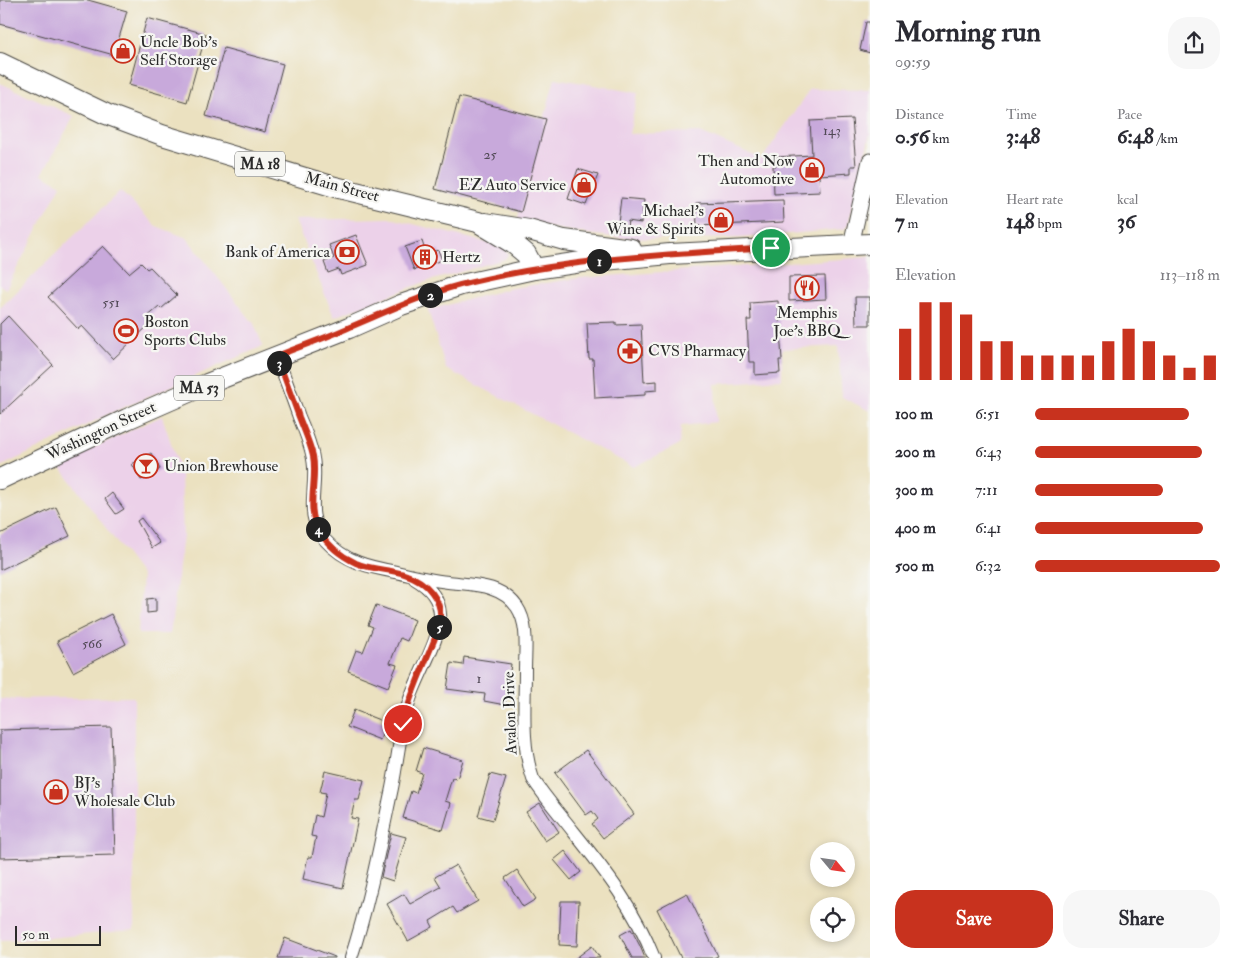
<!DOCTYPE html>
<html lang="en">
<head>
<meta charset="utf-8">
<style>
  body { margin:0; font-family:"IM FELL Double Pica",serif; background:#f7f7f7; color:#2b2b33; height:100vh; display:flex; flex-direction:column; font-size:19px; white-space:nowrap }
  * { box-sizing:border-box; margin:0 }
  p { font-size:16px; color:#7c7c81 }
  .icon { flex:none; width:28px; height:28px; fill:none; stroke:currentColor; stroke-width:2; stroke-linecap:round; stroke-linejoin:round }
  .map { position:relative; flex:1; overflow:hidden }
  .details { display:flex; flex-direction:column; background:#fff; width:375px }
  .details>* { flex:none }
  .needle { width:32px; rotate:119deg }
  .fabs { position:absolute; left:810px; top:842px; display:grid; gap:10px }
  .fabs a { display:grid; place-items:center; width:45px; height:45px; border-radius:50%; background:#fff; box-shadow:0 2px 8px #0003; font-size:25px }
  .scale { position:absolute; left:15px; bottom:12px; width:86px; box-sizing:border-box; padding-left:5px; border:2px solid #2b2b2b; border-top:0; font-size:14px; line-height:18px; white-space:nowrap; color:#2b2b2b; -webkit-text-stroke:4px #f6f6f2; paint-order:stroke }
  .pin { position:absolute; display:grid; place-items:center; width:42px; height:42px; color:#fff; margin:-21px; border:2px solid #fff; border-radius:50%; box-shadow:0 1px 5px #0007 }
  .km { position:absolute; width:25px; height:25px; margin:-12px; border-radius:50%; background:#222; color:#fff; font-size:14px; line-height:25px; text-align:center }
  .round { display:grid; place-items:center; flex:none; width:52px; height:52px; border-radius:20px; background:#f7f7f7 }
  .head { display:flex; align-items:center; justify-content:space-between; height:85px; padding:0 25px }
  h1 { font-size:28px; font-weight:800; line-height:38px }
  .stats { display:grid; grid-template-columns:repeat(3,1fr); gap:8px; height:85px; padding:5px 25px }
  .stats div { display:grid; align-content:center }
  .stats b { font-size:21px; font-weight:800 }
  .stats small { font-size:14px; font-weight:400 }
  .stats p { font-size:14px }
  .chart { height:140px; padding:10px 25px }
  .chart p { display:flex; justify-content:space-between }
  .chart svg { width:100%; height:90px; margin-top:5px; stroke:#c8321e; stroke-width:6 }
  .cta { display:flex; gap:10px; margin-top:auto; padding:10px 25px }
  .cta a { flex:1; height:58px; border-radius:20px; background:#c8321e; color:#fff; font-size:20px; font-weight:800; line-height:58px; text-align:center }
  .cta a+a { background:#f7f7f7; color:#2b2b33 }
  ul { padding:0 25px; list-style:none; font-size:16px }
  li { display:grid; grid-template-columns:80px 60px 1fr; align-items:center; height:38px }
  li i { height:12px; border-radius:6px; background:#c8321e }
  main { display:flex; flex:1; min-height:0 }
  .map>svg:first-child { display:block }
</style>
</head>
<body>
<main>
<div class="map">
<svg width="870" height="958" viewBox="0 0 870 958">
  <rect width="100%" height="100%" fill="#f6f6f2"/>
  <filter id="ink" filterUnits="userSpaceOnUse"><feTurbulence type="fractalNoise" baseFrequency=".02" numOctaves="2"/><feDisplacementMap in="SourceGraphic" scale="10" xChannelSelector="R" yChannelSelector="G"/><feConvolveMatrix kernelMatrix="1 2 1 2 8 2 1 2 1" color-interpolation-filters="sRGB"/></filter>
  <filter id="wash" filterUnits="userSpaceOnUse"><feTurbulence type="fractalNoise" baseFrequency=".0096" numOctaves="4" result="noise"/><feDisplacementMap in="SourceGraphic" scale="20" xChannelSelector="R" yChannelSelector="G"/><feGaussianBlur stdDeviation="1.12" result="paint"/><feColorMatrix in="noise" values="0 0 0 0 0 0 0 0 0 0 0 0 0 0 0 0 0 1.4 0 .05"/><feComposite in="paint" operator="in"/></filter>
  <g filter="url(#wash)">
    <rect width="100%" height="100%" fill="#ebe1c0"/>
    <path fill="#ecd1e9" d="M555 78 638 93 629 134 700 132 762 159 810 89 870 90V134L848 225 844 229 741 238 656 239 622 238 588 234 517 222Z
      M0 83 74 116 42 174 61 185 6 289 0 285Z
      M120 191 156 226 187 238 254 324 263 346 111 413 0 467V308Z
      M389 218 504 247 508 254 505 259 422 283 334 317 295 220Z
      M870 257V411L842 397 838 346 782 349V379L715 384 716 422 681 426 680 444 634 467 446 369 428 310 512 288 580 278Z
      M162 416 181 473 183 536 170 634H138L142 576 58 464Z
      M134 697V930L37 939 0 941V699Z"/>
    <g id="blocks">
      <path fill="#c8a9db" d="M0 0H88L127 11 114 55 0 24Z
        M147 18 206 34 187 102 129 85Z
        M866 22H870V53L860 50Z
        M224 48 283 64 265 132 206 116Z
        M459 97 546 119 521 212 435 189Z
        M852 119 856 166H851V173L819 175 820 192 774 194 773 166H776V157L812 155 810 121Z
        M578 169 598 175 586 205 568 199Z
        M621 198 644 200 641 223 628 221 626 232 617 231Z
        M783 200 784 222 697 226 696 203Z
        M356 235 368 265 341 275 339 269 328 273 324 262 334 258 329 245Z
        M422 241 426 254 438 250 442 260 414 270 405 247Z
        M103 246 129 273 141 263 147 269 150 267 177 295 161 309 159 307 146 318 151 323 113 359 82 326 78 329 48 297Z
        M825 276 826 299 789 301V277Z
        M855 297H870V325H856Z
        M778 301 782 360H779L780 373 755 375V362H749L747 320H751L750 303Z
        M8 316 53 365 0 414V324Z
        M616 322V325L641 324 644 382 657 381V390L645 391V395L595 398 593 359H589L587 323Z
        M151 453 160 469 141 480 132 464Z
        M112 493 124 509 116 514 105 499Z
        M56 507 70 536 0 570V534Z
        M141 518 160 543 152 548 137 521Z
        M156 598V612L147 613V599Z
        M376 605 415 620 407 641 400 638 390 663 397 665 388 687 348 671 356 650 363 652 373 627 368 625Z
        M111 614 126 644 73 672 57 641Z
        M464 657 511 664 505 705 484 701 485 694 447 689 451 663 463 665Z
        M354 710 387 723 380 740 347 727Z
        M111 727 115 855 0 858V730Z
        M423 748 463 760 457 779 452 778 445 801 451 803 443 830 403 818 411 791 416 793 422 773 416 771Z
        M586 750 634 814 603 838 592 824 598 819 592 811 586 815 555 773Z
        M325 771 364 780 359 800H355L351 818 358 819 343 888 303 879 308 857H312L316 837 311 836 315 815 321 817 326 793 320 792Z
        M490 774 506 778 493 820 478 816Z
        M540 803 559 832 545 841 526 812Z
        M391 833 406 837 393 881 381 877Z
        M565 851 581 872 571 880 554 860Z
        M456 865 478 901 457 913 453 907 430 921 433 927 408 941 387 904 404 894 410 904 441 887 435 877Z
        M517 870 536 899 523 907 505 878Z
        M687 893 718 956 713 958H681L657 909Z
        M561 901H579L577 946 559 945Z
        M631 929 640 946 645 958H632L620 935Z
        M285 938 335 957V958H278Z
        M592 946 600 958H576Z"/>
    </g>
  </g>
  <g filter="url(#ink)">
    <use href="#blocks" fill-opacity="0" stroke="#484641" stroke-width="1"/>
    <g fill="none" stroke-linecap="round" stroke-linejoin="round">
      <g stroke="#484641" stroke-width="14">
        <path id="minor" d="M277 356C284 376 292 397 299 417 306 433 313 450 314 467 316 494 305 517 325 540 345 562 369 567 396 572 413 576 431 580 448 582 473 585 501 584 517 607 529 625 525 650 525 670 525 706 521 745 533 779 545 798 560 814 573 831 606 872 635 909 654 958
          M351 958C369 903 380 845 392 788 398 759 400 728 410 699 417 677 442 636 440 614 439 598 429 587 415 579"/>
      </g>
      <g stroke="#484641" stroke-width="17">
        <path id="tertiary" d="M851 245 870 161"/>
      </g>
      <g stroke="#484641" stroke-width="22">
        <path id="primary" d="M0 63 106 114 162 135 335 187 478 222 514 244 526 254 534 269
          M485 223 529 230 564 240 631 249
          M0 479 127 419 207 384 349 328 401 305 461 285 534 269 582 262 670 254 870 244"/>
      </g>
      <use href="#minor" stroke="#fff" stroke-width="12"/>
      <use href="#tertiary" stroke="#fff" stroke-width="15"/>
      <use href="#primary" stroke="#fff" stroke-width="20"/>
    </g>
  </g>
  <g fill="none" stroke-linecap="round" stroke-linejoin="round" filter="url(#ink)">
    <g stroke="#fff" stroke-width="10">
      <path id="route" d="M403 724C408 702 417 681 426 660 431 647 438 634 440 621 443 600 426 581 407 575 391 569 372 570 356 563 341 556 327 544 319 531 305 508 318 481 313 456 310 443 304 430 299 417 292 397 284 377 277 356 301 346 326 338 350 327 386 312 422 295 460 285 561 259 667 254 771 248"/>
    </g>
    <use href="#route" stroke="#c8321e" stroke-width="6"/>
  </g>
  <defs>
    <g id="shop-ring" transform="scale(1.25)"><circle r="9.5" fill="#f6f6f2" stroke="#c8321e" stroke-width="1.5"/><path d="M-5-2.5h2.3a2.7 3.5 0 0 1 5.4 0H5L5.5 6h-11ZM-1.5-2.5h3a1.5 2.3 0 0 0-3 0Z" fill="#c8321e"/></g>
    <g id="bank-ring" transform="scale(1.25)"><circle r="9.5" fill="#f6f6f2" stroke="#c8321e" stroke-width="1.5"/><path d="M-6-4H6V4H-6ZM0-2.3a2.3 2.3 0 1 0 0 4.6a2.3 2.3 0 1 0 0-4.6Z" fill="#c8321e"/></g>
    <g id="building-ring" transform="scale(1.25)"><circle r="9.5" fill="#f6f6f2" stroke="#c8321e" stroke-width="1.5"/><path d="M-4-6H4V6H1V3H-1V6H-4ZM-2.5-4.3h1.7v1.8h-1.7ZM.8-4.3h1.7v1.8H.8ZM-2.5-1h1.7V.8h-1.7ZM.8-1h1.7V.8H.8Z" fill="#c8321e"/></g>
    <g id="restaurant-ring" transform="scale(1.25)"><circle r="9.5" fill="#f6f6f2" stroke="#c8321e" stroke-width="1.5"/><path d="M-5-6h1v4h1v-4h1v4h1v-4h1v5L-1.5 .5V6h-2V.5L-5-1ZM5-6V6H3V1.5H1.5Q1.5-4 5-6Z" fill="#c8321e"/></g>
    <g id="stadium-ring" transform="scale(1.25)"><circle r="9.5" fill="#f6f6f2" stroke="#c8321e" stroke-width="1.5"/><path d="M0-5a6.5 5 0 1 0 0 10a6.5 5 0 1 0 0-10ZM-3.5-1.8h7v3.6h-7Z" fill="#c8321e"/></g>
    <g id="pharmacy-ring" transform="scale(1.25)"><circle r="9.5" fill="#f6f6f2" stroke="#c8321e" stroke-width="1.5"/><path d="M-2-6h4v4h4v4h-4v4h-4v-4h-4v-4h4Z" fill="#c8321e"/></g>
    <g id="bar-ring" transform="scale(1.25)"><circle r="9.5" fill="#f6f6f2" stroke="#c8321e" stroke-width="1.5"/><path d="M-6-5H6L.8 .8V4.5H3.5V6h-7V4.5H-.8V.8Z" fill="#c8321e"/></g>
  </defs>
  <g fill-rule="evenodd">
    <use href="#shop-ring" x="123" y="51"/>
    <use href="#shop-ring" x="812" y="170"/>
    <use href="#shop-ring" x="584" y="185"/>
    <use href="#shop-ring" x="721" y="220"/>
    <use href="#bank-ring" x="347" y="252"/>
    <use href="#building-ring" x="425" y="257"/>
    <use href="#restaurant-ring" x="807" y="288"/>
    <use href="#stadium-ring" x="126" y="331"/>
    <use href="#pharmacy-ring" x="630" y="351"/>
    <use href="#bar-ring" x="146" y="466"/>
    <use href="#shop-ring" x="56" y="792"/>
  </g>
  <g text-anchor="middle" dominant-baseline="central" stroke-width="4.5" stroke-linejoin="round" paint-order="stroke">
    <g font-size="14" fill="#524a57">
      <text x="832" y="130">143</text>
      <text x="490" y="154">25</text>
      <text x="111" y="302">551</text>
      <text x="92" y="643">566</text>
      <text x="479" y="678">1</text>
    </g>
    <g fill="#f6f6f2" stroke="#686867" stroke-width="1">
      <rect x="235" y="151.5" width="50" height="25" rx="4"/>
      <rect x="174" y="375.5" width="50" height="25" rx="4"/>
    </g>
    <g font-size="15" font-weight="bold" fill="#2b2b2b">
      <text x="260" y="164">MA 18</text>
      <text x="199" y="388">MA 53</text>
    </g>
    <g font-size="16" fill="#2b2b2b" stroke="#f6f6f2" text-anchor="start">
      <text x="140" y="42">Uncle Bob's<tspan x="140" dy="18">Self Storage</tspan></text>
      <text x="794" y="161" text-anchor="end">Then and Now<tspan x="794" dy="18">Automotive</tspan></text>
      <text x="566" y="185" text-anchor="end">EZ Auto Service</text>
      <text x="704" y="211" text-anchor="end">Michael's<tspan x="704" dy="18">Wine &amp; Spirits</tspan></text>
      <text x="330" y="252" text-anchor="end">Bank of America</text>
      <text x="442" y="257">Hertz</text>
      <text x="807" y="313" text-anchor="middle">Memphis<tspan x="807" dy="18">Joe's BBQ</tspan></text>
      <text x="144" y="322">Boston<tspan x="144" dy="18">Sports Clubs</tspan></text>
      <text x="648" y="351">CVS Pharmacy</text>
      <text x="164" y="466">Union Brewhouse</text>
      <text x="74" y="783">BJ's<tspan x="74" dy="18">Wholesale Club</tspan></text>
    </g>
    <g font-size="16" fill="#2b2b2b" stroke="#f6f6f2">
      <text transform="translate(342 187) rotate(15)">Main Street</text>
      <text transform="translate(101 431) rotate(-25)">Washington Street</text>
      <text transform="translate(510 713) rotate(-92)">Avalon Drive</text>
    </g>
  </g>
</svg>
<div class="fabs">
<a><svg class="needle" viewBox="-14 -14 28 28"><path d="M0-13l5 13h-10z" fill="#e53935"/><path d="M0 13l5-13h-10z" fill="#7c7c81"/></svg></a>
<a><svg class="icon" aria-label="locate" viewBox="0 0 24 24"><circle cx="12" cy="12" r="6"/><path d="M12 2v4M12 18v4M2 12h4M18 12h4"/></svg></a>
</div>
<div class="scale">50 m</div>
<div class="pin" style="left:771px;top:248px;background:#1e9e55"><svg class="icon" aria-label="arrive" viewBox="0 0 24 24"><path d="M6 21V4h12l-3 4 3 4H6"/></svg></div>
<div class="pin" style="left:403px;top:724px;background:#d93025"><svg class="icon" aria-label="check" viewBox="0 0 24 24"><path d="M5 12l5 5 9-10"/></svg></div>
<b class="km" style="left:599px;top:261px">1</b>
<b class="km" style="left:430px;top:295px">2</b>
<b class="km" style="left:279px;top:363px">3</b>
<b class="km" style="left:318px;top:529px">4</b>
<b class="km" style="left:439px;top:627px">5</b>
</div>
<section class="details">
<div class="head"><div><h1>Morning run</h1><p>09:59</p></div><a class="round"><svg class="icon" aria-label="share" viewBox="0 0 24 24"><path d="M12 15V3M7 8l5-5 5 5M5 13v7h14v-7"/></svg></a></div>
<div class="stats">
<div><p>Distance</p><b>0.56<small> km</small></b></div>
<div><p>Time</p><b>3:48</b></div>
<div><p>Pace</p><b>6:48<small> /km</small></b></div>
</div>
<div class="stats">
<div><p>Elevation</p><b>7<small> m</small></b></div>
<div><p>Heart rate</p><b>148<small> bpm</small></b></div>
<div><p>kcal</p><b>36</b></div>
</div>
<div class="chart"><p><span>Elevation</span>113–118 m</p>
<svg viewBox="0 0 160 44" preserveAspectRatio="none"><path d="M5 44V19M15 44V6M25 44V6M35 44V12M45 44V25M55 44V25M65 44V32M75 44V32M85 44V32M95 44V32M105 44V25M115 44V19M125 44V25M135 44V32M145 44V38M155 44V32"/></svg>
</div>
<ul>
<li><b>100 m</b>6:51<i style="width:83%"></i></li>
<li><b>200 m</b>6:43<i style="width:90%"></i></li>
<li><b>300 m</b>7:11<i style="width:69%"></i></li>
<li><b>400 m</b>6:41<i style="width:91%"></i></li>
<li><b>500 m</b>6:32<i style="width:100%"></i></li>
</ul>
<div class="cta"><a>Save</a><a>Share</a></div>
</section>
</main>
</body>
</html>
